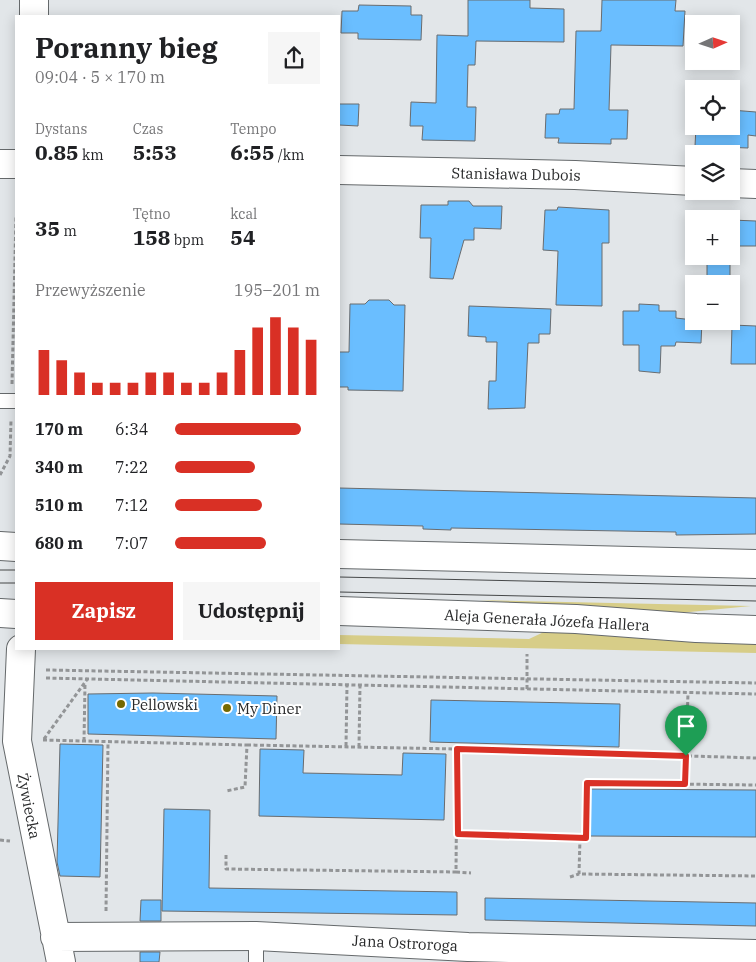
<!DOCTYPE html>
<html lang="pl">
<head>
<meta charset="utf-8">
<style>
  body { margin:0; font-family:"IBM Plex Serif",serif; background:#f6f6f6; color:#202124; height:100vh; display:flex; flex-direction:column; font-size:19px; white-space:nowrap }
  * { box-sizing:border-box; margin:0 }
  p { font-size:16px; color:#757577 }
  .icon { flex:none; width:28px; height:28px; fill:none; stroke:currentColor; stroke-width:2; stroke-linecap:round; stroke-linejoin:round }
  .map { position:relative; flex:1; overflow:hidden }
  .sheet { position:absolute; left:15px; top:15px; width:325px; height:635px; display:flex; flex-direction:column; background:#fff; border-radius:0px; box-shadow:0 2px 12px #0003 }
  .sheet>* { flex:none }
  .needle { width:32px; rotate:87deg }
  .tools { position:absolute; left:685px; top:15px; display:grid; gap:10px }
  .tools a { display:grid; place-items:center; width:55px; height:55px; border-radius:0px; background:#fff; box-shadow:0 2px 12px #0003; font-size:25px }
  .pin { position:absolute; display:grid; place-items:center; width:42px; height:42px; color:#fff; margin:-51px -21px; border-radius:50% 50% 50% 0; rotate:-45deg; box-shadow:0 0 5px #0007 }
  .pin .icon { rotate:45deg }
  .round { display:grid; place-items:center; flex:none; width:52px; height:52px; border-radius:0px; background:#f6f6f6 }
  .headline { display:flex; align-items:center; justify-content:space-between; height:85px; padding:0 20px }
  h1 { font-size:28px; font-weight:700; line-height:38px }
  .metrics { display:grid; grid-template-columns:repeat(3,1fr); gap:8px; height:85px; padding:5px 20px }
  .metrics div { display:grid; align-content:center }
  .metrics b { font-size:21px; font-weight:700 }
  .metrics small { font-size:14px; font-weight:400 }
  .metrics p { font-size:14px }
  .chart { height:140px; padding:10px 20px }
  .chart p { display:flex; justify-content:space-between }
  .chart svg { width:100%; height:90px; margin-top:5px; stroke:#d93025; stroke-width:6 }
  .action { display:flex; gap:10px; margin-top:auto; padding:10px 20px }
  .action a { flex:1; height:58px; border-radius:0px; background:#d93025; color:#fff; font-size:20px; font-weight:700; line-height:58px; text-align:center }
  .action a+a { background:#f6f6f6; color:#202124 }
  ul { padding:0 20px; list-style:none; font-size:16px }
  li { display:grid; grid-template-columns:80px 60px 1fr; align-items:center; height:38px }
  li i { height:12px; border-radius:6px; background:#d93025 }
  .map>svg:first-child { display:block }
</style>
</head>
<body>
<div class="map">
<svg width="756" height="962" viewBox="0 0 756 962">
  <rect width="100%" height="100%" fill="#e2e6e9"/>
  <path fill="#d7cd88" d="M479 600 751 606 669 614Z
    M546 631 672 641 756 643V653L339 644V635L529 639Z"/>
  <path fill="#6abeff" stroke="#696c6f" d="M468 0H530V8L564 9V42L476 41 475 65H468L467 107H476L475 141 422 140 423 126H410L411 102 436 103 437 35 468 36Z
    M602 0H676L675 11H685L683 46 611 45 609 110H628L627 139H611V144L558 143 559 138H545L546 114H559L560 109H574L576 31H601Z
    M359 5 411 6V15H422L421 40 358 39V33H341L342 11H358Z
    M339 104H359L358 126 339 125Z
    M731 110 756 112V136L748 135V148L695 146 696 126H731Z
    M448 201H469L473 206H502L501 229 474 228V240H464L453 279 430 278 431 238H420L421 205H448Z
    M558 207 609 210V243H602V306L556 305 558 251 543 250 545 210H557Z
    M731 220 756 221V246H731Z
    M707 256H730V277H707Z
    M369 300H389L394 305H405L403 391 348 390V387H339V352H349L350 304H365Z
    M639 304 659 305V311H676V318L702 321 701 343 676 342 675 346H661L660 373 639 371V345H623V311H639Z
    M469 306 551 309 550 334H539V343H528L525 408 488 409 489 381H496L497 342H486V337L468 336Z
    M732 325 756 326V364H731Z
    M339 488 756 498V534L676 535V532L451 528V530L423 529V526L339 524Z
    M153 693 277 696 276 739 88 734V694Z
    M431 700 620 704 619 747 430 742Z
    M60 744 103 745 100 877 60 876 57 862Z
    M260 749 304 750 303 773 402 775 403 753 446 754 444 820 259 816Z
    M588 789 756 790V837L588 836Z
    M164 809 210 810 209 888 457 892V915L162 911Z
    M485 898 756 903V926L485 920Z
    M141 900H161V921H140Z
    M140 952H160L159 962H140Z"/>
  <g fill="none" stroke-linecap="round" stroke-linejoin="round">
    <g stroke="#65696b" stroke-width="16">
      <path id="lane" d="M0 401H16
        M256 962V936"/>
    </g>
    <g stroke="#65696b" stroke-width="30">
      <path id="street" d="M34 16V0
        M0 164H16
        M339 170 575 175 694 181
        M731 183 756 184
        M21 649 17 741 61 962
        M55 937 256 936 468 947 756 954"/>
    </g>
    <g stroke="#65696b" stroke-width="30">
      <path id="secondary" d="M0 546 16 547
        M339 554 756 564
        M339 611 576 619 696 628 756 630
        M0 613 16 614"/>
    </g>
    <path stroke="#939597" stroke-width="3" stroke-dasharray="4 2.5" stroke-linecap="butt" d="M12 384 16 217
      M0 475 10 456 11 420
      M46 670 756 683
      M46 678 756 694
      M527 689V654
      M44 739 88 678
      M43 740 247 745 245 787 226 791
      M84 741 85 684
      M247 745 457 749
      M346 746 347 685
      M359 747 360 685
      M685 784 688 693
      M458 834 586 838 587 783 756 785
      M580 838 579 874 756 876
      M0 840 10 841
      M226 855V869L456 872 457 749 756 758
      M456 872 471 873
      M570 877 579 874
      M106 911 108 742"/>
    <use href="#lane" stroke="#fff" stroke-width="14"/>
    <use href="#street" stroke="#fff" stroke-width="28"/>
    <use href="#secondary" stroke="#fff" stroke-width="28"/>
    <path stroke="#464849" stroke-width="1" d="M0 570H16
      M339 577 756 586
      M0 583H16
      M339 592 756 601"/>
  </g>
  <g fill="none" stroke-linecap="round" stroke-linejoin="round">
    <g stroke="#fff" stroke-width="10">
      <path id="route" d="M457 749 686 756 685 784 587 783 586 838 458 834Z"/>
    </g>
    <use href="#route" stroke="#d93025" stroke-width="6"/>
  </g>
  <g fill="#766900" stroke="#fff" stroke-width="2">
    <circle cx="121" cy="704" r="5"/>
    <circle cx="227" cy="708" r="5"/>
  </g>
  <g text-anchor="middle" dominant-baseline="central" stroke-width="4" stroke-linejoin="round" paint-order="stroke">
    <g font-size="15" fill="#292a2b" stroke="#fff">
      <text transform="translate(516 174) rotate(1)">Stanisława Dubois</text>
      <text transform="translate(547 620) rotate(3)">Aleja Generała Józefa Hallera</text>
      <text transform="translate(29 806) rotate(79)">Żywiecka</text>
      <text transform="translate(405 943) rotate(3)">Jana Ostroroga</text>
    </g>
    <g font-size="15" fill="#292a2b" stroke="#fff" text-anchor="start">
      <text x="131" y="704">Pellowski</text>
      <text x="237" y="708">My Diner</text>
    </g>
  </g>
</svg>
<div class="tools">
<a><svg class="needle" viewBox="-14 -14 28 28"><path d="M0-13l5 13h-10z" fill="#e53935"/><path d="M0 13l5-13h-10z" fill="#757577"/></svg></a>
<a><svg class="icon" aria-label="locate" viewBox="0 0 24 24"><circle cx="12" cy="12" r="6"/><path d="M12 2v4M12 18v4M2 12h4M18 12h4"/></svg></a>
<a><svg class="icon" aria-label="layers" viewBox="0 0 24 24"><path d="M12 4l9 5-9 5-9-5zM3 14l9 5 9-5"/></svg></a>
<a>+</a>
<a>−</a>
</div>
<div class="pin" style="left:686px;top:756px;background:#1e9e55"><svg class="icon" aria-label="arrive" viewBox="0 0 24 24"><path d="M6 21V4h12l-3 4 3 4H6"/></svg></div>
<section class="sheet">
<div class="headline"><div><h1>Poranny bieg</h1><p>09:04 · 5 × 170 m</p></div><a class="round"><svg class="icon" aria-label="share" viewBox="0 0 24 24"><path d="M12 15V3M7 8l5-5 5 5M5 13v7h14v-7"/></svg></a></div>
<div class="metrics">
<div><p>Dystans</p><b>0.85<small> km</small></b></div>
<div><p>Czas</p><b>5:53</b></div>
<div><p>Tempo</p><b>6:55<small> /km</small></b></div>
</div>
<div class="metrics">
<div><b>35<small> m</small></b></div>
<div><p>Tętno</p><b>158<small> bpm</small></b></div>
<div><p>kcal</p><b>54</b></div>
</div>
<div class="chart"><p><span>Przewyższenie</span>195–201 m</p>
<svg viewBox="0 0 160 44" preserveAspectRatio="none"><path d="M5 44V22M15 44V27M25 44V33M35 44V38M45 44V38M55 44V38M65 44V33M75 44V33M85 44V38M95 44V38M105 44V33M115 44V22M125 44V11M135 44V6M145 44V11M155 44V17"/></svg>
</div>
<ul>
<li><b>170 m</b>6:34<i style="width:87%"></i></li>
<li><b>340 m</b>7:22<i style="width:55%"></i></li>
<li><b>510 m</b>7:12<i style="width:60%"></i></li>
<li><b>680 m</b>7:07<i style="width:63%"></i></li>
</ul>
<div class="action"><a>Zapisz</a><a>Udostępnij</a></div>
</section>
</div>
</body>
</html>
